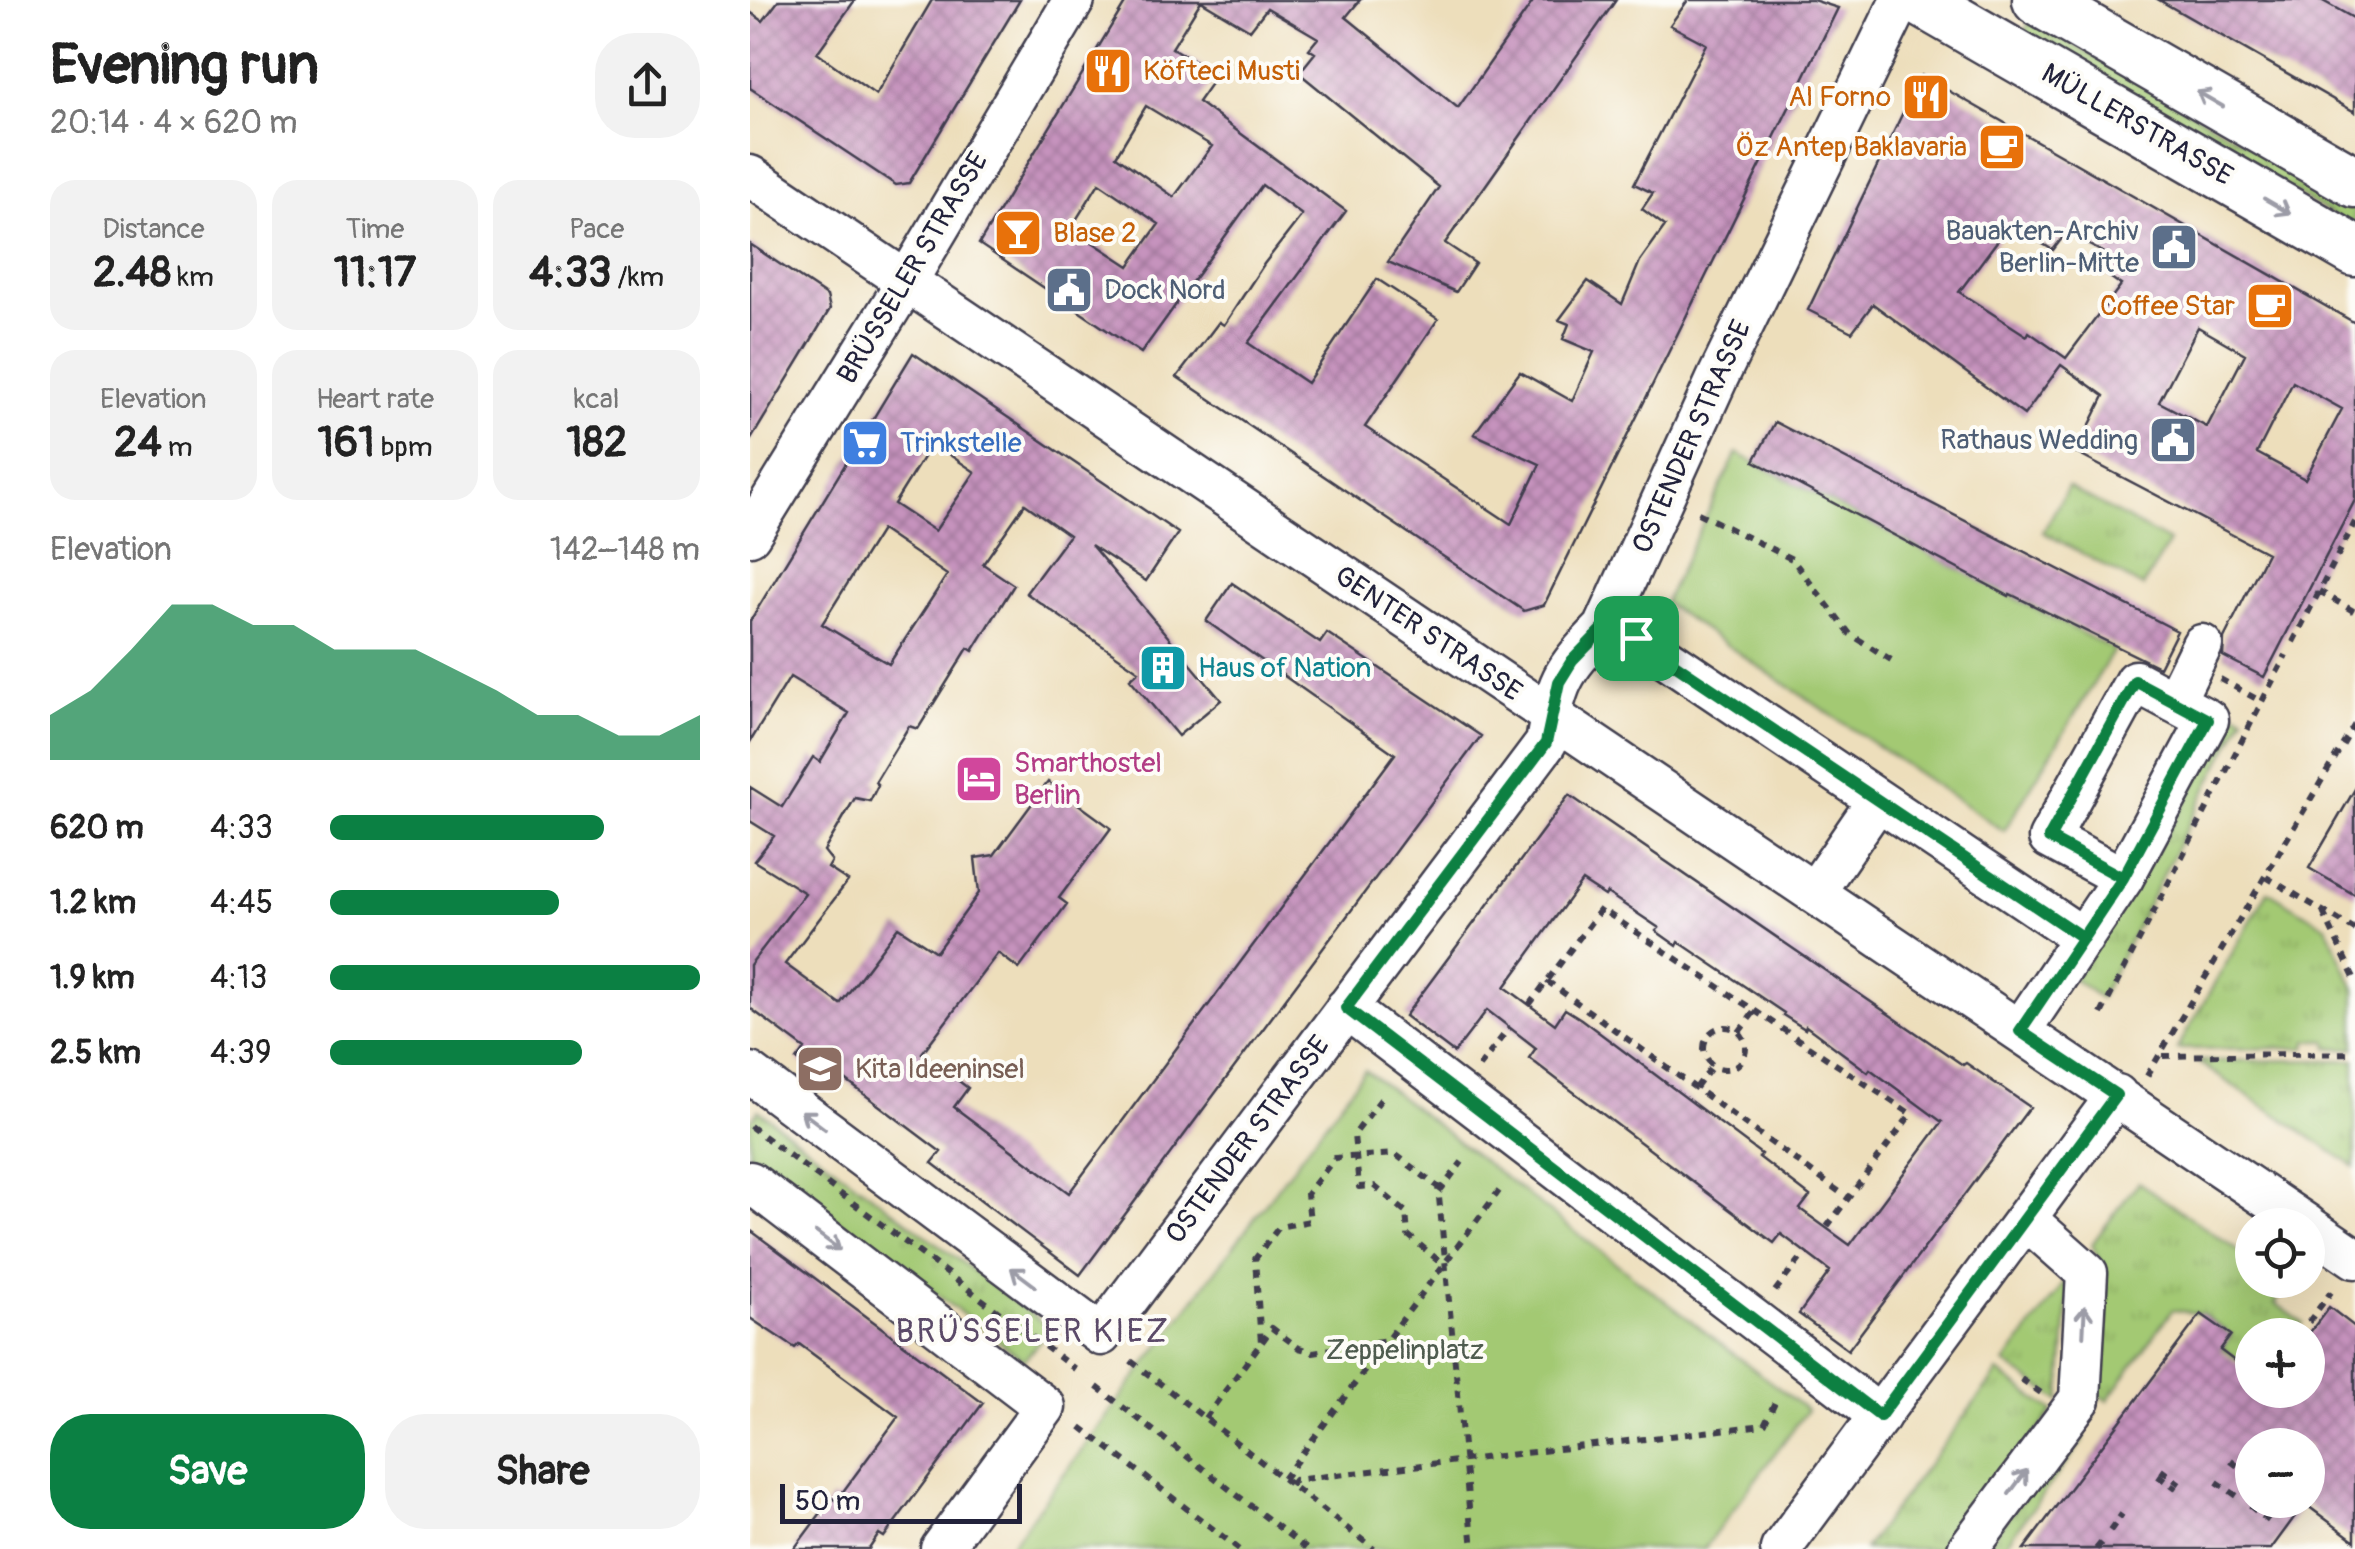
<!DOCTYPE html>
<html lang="en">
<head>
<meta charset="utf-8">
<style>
  body { margin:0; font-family:Pangolin,sans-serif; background:#f2f2f2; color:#222; height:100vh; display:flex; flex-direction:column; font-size:38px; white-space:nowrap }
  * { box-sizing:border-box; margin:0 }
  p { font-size:32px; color:#767676 }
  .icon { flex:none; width:55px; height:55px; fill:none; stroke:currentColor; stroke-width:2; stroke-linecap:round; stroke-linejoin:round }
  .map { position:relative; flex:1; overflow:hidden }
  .side { display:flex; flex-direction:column; background:#fff; width:750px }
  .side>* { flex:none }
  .buttons { position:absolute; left:1485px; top:1208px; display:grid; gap:20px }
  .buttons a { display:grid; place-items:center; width:90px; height:90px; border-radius:50%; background:#fff; box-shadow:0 10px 40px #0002; font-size:50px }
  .scale { position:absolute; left:30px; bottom:25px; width:242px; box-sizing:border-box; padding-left:10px; border:5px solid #22223b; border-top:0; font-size:28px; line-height:35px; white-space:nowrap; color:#22223b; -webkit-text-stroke:8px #fdfcf7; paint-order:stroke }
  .pin { position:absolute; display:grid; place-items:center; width:85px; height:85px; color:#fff; margin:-42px; border-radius:20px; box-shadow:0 5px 15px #0006 }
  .round { display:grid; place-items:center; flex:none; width:105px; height:105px; border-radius:40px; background:#f2f2f2 }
  .overview { display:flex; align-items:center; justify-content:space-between; height:170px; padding:0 50px }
  h1 { font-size:55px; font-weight:700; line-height:75px }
  .stats { display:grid; grid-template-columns:repeat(3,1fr); gap:15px; height:170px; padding:10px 50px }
  .stats div { display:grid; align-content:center; border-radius:25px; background:#f2f2f2; text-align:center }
  .stats b { font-size:42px; font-weight:700 }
  .stats small { font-size:28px; font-weight:400 }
  .stats p { font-size:28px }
  .chart { height:280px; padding:20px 50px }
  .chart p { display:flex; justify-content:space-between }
  .chart svg { width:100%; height:180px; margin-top:10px; fill:#0b8043; opacity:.7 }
  .cta { display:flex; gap:20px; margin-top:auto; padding:20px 50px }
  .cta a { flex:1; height:115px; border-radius:40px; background:#0b8043; color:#fff; font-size:40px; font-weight:700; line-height:115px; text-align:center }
  .cta a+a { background:#f2f2f2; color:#222 }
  ul { padding:0 50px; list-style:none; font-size:32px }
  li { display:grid; grid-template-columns:160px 120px 1fr; align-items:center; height:75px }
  li i { height:25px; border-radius:12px; background:#0b8043 }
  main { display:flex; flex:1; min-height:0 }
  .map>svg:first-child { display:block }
</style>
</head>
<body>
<main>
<section class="side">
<div class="overview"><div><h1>Evening run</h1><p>20:14 · 4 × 620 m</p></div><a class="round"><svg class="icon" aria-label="share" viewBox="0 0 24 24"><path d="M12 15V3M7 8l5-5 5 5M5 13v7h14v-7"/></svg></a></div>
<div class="stats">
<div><p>Distance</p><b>2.48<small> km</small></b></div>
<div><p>Time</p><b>11:17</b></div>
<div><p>Pace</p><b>4:33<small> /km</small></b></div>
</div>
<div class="stats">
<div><p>Elevation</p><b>24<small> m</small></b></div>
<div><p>Heart rate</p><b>161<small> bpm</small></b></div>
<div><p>kcal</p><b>182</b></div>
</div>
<div class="chart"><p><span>Elevation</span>142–148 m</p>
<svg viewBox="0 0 160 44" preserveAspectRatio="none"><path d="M0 44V33L10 27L20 17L30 6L40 6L50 11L60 11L70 17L80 17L90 17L100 22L110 27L120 33L130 33L140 38L150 38L160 33V44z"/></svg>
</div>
<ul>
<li><b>620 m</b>4:33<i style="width:74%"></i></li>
<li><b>1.2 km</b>4:45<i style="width:62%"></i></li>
<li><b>1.9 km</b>4:13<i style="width:100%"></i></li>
<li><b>2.5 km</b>4:39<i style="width:68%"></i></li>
</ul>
<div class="cta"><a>Save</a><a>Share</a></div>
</section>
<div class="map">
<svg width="1605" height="1549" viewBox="0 0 1605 1549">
  <defs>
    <pattern id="grass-tufts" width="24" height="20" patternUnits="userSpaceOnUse" patternTransform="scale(2.5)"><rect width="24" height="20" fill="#a3c973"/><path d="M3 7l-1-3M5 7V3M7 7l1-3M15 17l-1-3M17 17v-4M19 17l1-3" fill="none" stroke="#8cac64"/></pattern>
    <pattern id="building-cross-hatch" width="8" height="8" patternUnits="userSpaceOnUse" patternTransform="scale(2.5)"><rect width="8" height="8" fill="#c693bd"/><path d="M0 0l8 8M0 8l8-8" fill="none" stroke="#a0789b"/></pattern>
  </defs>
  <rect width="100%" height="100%" fill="#fdfcf7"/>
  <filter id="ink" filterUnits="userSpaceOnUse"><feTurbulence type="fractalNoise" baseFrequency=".01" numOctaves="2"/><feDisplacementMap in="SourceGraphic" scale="20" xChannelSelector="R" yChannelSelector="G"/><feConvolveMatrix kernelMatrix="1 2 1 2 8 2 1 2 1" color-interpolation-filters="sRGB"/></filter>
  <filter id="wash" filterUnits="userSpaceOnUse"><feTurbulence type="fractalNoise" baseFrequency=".0048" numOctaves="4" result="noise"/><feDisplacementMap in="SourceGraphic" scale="40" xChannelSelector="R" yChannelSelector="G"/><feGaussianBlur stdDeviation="2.25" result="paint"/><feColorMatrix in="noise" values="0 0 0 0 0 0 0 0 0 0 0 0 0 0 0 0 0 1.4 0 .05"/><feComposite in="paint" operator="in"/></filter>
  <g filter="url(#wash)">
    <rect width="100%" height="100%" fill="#eddebb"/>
    <path fill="url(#grass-tufts)" stroke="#627657" stroke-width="2.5" d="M1283 22 1605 205V228L1274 33 1278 24Z
      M1318 487 1419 542 1393 587 1293 532Z
      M1485 712 1494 716 1350 998 1323 979 1428 815Z
      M1518 891 1576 926 1605 989V1048H1578L1577 1041H1557L1556 1048 1427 1049Z
      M1605 1060V1167L1446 1061Z
      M8 1110 300 1328 274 1360 0 1155V1122Z
      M1388 1182 1502 1260V1280H1532L1539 1284 1525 1303 1553 1323 1544 1335H1502V1370L1472 1348 1481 1335 1452 1314 1422 1310 1358 1400 1344 1392 1354 1275 1342 1244Z
      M1320 1275 1310 1401 1255 1363Z
      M1248 1372 1303 1411 1202 1549H1114Z
      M1326 1431 1333 1436 1332 1442 1252 1549H1233Z"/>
    <path fill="#a3c973" stroke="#627657" stroke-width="2.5" d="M987 453 1364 650 1254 831 914 603Z
      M615 1070 1057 1410 954 1549H258Z"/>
    <g id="blocks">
      <path fill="url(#building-cross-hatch)" fill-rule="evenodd" d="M29 0H105L67 53 126 95 182 0H270L159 183 146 185 0 88V12L13 21Z
        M377 0H610L596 17 708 108 784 0H866L695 243 725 263 706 292 638 262 689 187 549 73 565 53 559 49 568 38 517 8 500 30 451 1 422 48 467 75 448 102 596 211 498 343 557 383 627 279 688 319 615 427 761 524 790 464 724 434 770 372 822 401 844 352 813 339 819 324 809 320 838 281 872 304 890 261 915 226 892 209 903 193 884 184 956 44 920 25 938 0H1063L1088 8 794 605 774 611 427 377 469 322 474 325 514 264 552 215 512 185 391 353 229 244ZM396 106 462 146 424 197 366 156ZM349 183 409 224 379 266 321 228Z
        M1409 0H1571L1605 19V112Z
        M1171 75 1605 323V500L1514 677 1473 656 1474 638 1517 553 1326 453 1354 396 1311 365 1274 415 1123 304 1102 332 1058 310ZM1260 224 1303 250 1316 233 1360 256 1350 270 1371 285 1316 358 1279 332 1277 336 1209 292ZM1448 327 1495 354 1457 427 1409 402ZM1543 382 1592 409 1555 479 1507 453Z
        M0 244 77 296 80 309 0 441Z
        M163 353 428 533 396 581 341 545 471 700 428 736 380 679 389 671 276 593 319 535 275 504 233 564 264 585 223 651 218 648 168 729 159 726 125 782 128 785 120 801 105 798 74 851 82 861 78 868 98 881 35 964 90 1004 148 927 186 952 229 893 225 858 244 855 298 782 361 828 309 898 317 904 269 969 248 953 172 1053 218 1088 204 1107 319 1193 645 754 456 621 482 583 570 643 577 633 731 736 330 1275 182 1163 191 1152 94 1079 86 1089 47 1060 55 1049 0 1008V965L55 893 4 861 24 836 0 821V787L32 807 63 757 70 762 99 713 40 677 0 742V621ZM182 443 225 472 185 531 144 504ZM131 530 197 575 139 664 72 624Z
        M1025 422 1427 631 1409 667 1260 594 1259 596 1004 461Z
        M1605 789V895L1559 868Z
        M819 795 1213 1065 1216 1063 1280 1107 1098 1350 1049 1314 1080 1271 1031 1234 1024 1243 809 1081 779 1058 786 1048 737 1010 704 1053 655 1016ZM832 881 855 896 857 893 909 928 906 931 927 946 929 942 1034 1013 1033 1015 1055 1029 1056 1026 1118 1072 1120 1069 1192 1122 1100 1245 1050 1209 1060 1196 1009 1157 1011 1154 831 1019 815 1009 805 1024 755 987Z
        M0 1230 233 1403 134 1537 129 1534 119 1549H44L82 1498 86 1501 148 1417 49 1344 45 1348 0 1318Z
        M1579 1307 1605 1327V1541L1558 1506V1445H1502V1500H1557L1521 1549H1274L1451 1314 1481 1335 1470 1350 1502 1374V1390H1558V1335Z"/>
    </g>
  </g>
  <g filter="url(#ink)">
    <use href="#blocks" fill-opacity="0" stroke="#403e4e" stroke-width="2.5"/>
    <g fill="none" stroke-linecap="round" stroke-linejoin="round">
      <g stroke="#403e4e" stroke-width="45">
        <path id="minor" d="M0 176 1557 1225
          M0 535 157 281 324 0
          M854 628 886 638 899 646 1333 938
          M1424 702 1452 645
          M1064 893 1128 800
          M596 1008 1130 1416
          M1270 1031 1373 878 1458 720 1385 681 1299 838 1373 878
          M0 1073 351 1335 796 743C807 681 810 673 854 628L968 377 1151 0
          M0 1182 295 1407 191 1549
          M1558 1226 1605 1258
          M1031 1549 1367 1095
          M1218 1549 1330 1399 1337 1273 1276 1219"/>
      </g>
      <g stroke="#403e4e" stroke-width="55">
        <path id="major" d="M1169 0 1605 251
          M1288 0 1605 182"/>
      </g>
      <path stroke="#403e4e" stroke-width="6" stroke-dasharray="8 8" stroke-linecap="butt" d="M948 513 1042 559 1100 634 1146 663
        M1569 591 1605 612
        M1543 642 1605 522
        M1470 679 1512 702
        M1516 877 1605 930
        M1573 912 1605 980
        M797 981 1098 1198
        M779 1005 851 909 1161 1114 1076 1228
        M1351 1014 1536 655
        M954 1048a21 21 0 1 1 42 0a21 21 0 1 1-42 0Z
        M989 1032 1005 1011
        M1413 1056 1605 1053
        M729 1067 759 1028
        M1397 1076 1605 724
        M946 1088 963 1065
        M631 1099 604 1135 609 1187 624 1186 656 1212 658 1235 694 1265
        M0 1126 325 1369
        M689 1192 712 1162
        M1025 1291 1056 1252
        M1549 1335 1581 1292
        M512 1342 522 1328 549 1348 563 1352 637 1340 749 1191
        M381 1361 624 1549
        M1271 1379 1294 1395
        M347 1387 557 1549
        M1507 1394 1509 1390
        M455 1418 511 1343 505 1259 529 1227 560 1221 557 1194 585 1158 645 1154 688 1187 723 1549
        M331 1427 489 1549
        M1481 1461 1502 1477
        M1411 1470 1430 1484
        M1408 1476 1426 1489
        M533 1479 637 1341
        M1467 1482 1490 1498
        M540 1485 544 1480 1014 1425 1025 1402
        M1531 1500 1533 1502
        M1500 1506 1519 1521
        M1360 1531 1372 1514
        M1346 1549 1351 1543"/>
      <use href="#minor" stroke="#fff" stroke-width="40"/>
      <use href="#major" stroke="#fff" stroke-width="50"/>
    </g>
    <defs><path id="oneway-shaft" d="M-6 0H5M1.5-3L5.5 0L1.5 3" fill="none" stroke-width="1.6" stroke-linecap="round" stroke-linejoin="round" transform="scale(2.5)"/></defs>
    <g stroke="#9c9ca7">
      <use href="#oneway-shaft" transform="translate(1460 99) rotate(-150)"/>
      <use href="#oneway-shaft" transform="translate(1527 206) rotate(30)"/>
      <use href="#oneway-shaft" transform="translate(63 1120) rotate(-143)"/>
      <use href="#oneway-shaft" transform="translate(78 1241) rotate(37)"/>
      <use href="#oneway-shaft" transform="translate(273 1277) rotate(-143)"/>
      <use href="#oneway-shaft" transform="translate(1334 1321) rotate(-87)"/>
      <use href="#oneway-shaft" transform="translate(1268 1482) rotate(-53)"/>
    </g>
  </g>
  <g fill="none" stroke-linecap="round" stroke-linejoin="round" filter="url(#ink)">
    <g stroke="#fff" stroke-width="20">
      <path id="route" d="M886 638 854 628 822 661 809 682 796 743 596 1008 1130 1416 1366 1095 1270 1031 1373 878 1458 720 1385 681 1299 838 1373 878 1333 938 886 638"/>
    </g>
    <use href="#route" stroke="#0b8043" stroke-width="12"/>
  </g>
  <defs>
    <g id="restaurant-square" transform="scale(2.5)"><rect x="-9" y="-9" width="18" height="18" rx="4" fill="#e8710a" stroke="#fdfcf7"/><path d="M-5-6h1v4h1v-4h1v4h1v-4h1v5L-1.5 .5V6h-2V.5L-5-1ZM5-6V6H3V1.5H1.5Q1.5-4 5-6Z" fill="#fff"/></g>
    <g id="cafe-square" transform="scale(2.5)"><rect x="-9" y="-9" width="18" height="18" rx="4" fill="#e8710a" stroke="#fdfcf7"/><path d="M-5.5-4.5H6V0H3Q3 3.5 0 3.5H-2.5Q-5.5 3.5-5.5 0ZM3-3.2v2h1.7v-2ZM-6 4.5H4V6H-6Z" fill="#fff"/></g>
    <g id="bar-square" transform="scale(2.5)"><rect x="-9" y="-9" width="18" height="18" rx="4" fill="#e8710a" stroke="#fdfcf7"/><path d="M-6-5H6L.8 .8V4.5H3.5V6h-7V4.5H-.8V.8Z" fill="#fff"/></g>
    <g id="civic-square" transform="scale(2.5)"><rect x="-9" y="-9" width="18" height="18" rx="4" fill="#5c6f8a" stroke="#fdfcf7"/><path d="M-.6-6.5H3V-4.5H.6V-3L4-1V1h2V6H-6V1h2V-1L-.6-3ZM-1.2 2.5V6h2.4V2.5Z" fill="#fff"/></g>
    <g id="supermarket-square" transform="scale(2.5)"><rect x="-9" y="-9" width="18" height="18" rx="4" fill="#3f7fe0" stroke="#fdfcf7"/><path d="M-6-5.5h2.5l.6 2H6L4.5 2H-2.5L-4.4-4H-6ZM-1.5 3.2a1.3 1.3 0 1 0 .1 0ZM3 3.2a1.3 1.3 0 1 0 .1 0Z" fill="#fff"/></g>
    <g id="building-square" transform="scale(2.5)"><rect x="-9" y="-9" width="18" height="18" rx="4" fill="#0f9aa8" stroke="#fdfcf7"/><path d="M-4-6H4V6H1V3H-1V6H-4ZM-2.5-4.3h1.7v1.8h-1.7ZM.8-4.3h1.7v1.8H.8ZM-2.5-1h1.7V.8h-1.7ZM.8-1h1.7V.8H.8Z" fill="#fff"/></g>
    <g id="hotel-square" transform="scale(2.5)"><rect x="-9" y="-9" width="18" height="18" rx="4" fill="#d1479c" stroke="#fdfcf7"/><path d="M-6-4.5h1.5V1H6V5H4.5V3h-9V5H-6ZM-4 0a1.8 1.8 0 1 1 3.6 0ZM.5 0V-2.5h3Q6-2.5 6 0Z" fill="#fff"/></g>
    <g id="school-square" transform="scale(2.5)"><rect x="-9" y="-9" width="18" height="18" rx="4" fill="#8d6e63" stroke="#fdfcf7"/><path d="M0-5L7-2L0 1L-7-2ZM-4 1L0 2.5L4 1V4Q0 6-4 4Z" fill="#fff"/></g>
  </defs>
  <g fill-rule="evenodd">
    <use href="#restaurant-square" x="358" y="71"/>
    <use href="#restaurant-square" x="1176" y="97"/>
    <use href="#cafe-square" x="1252" y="147"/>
    <use href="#bar-square" x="268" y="233"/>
    <use href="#civic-square" x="1424" y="247"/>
    <use href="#civic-square" x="319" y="290"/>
    <use href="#cafe-square" x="1520" y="306"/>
    <use href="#civic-square" x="1423" y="440"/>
    <use href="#supermarket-square" x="115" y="443"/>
    <use href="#building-square" x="413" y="668"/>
    <use href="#hotel-square" x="229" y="779"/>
    <use href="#school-square" x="70" y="1069"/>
  </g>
  <g text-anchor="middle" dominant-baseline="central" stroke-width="8" stroke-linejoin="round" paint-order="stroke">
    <g font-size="28" fill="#c56008" stroke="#fdfcf7" text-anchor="end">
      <text x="393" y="71" text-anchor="start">Köfteci Musti</text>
      <text x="1141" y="97">Al Forno</text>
      <text x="1217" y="147">Öz Antep Baklavaria</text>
      <text x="303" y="233" text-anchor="start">Blase 2</text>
      <text x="1485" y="306">Coffee Star</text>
    </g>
    <g font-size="28" fill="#22223b" stroke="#fdfcf7">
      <text transform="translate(1387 125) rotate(30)">MÜLLERSTRASSE</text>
      <text transform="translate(163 268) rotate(-59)">BRÜSSELER STRASSE</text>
      <text transform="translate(942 437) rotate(-66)">OSTENDER STRASSE</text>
      <text transform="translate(678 634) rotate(34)">GENTER STRASSE</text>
      <text transform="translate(498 1140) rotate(-53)">OSTENDER STRASSE</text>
    </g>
    <g font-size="28" fill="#4e5e75" stroke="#fdfcf7" text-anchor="end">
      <text x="1389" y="231">Bauakten-Archiv<tspan x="1389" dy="32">Berlin-Mitte</tspan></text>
      <text x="354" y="290" text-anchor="start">Dock Nord</text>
      <text x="1388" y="440">Rathaus Wedding</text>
    </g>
    <g font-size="28" fill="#366cbe" stroke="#fdfcf7" text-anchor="start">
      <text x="150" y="443">Trinkstelle</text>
    </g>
    <g font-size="28" fill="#0d838f" stroke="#fdfcf7" text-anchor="start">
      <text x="448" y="668">Haus of Nation</text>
    </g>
    <g font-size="28" fill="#b23c85" stroke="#fdfcf7" text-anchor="start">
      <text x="264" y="763">Smarthostel<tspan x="264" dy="32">Berlin</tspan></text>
    </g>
    <g font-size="28" fill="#785e54" stroke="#fdfcf7" text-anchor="start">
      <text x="105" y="1069">Kita Ideeninsel</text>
    </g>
    <g font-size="28" fill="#4f5c4f" stroke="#fdfcf7">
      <text x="655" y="1350">Zeppelinplatz</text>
    </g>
    <g font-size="32" letter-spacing="2.5" fill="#5b4a68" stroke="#fdfcf7">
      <text x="283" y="1332">BRÜSSELER KIEZ</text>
    </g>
  </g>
</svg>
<div class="buttons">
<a><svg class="icon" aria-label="locate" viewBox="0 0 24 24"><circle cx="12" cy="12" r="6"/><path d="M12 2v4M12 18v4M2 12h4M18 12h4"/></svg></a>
<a>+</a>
<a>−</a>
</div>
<div class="scale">50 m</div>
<div class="pin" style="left:886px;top:638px;background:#1e9e55"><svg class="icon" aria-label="arrive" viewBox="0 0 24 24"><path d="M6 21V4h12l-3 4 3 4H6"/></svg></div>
</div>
</main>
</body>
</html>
